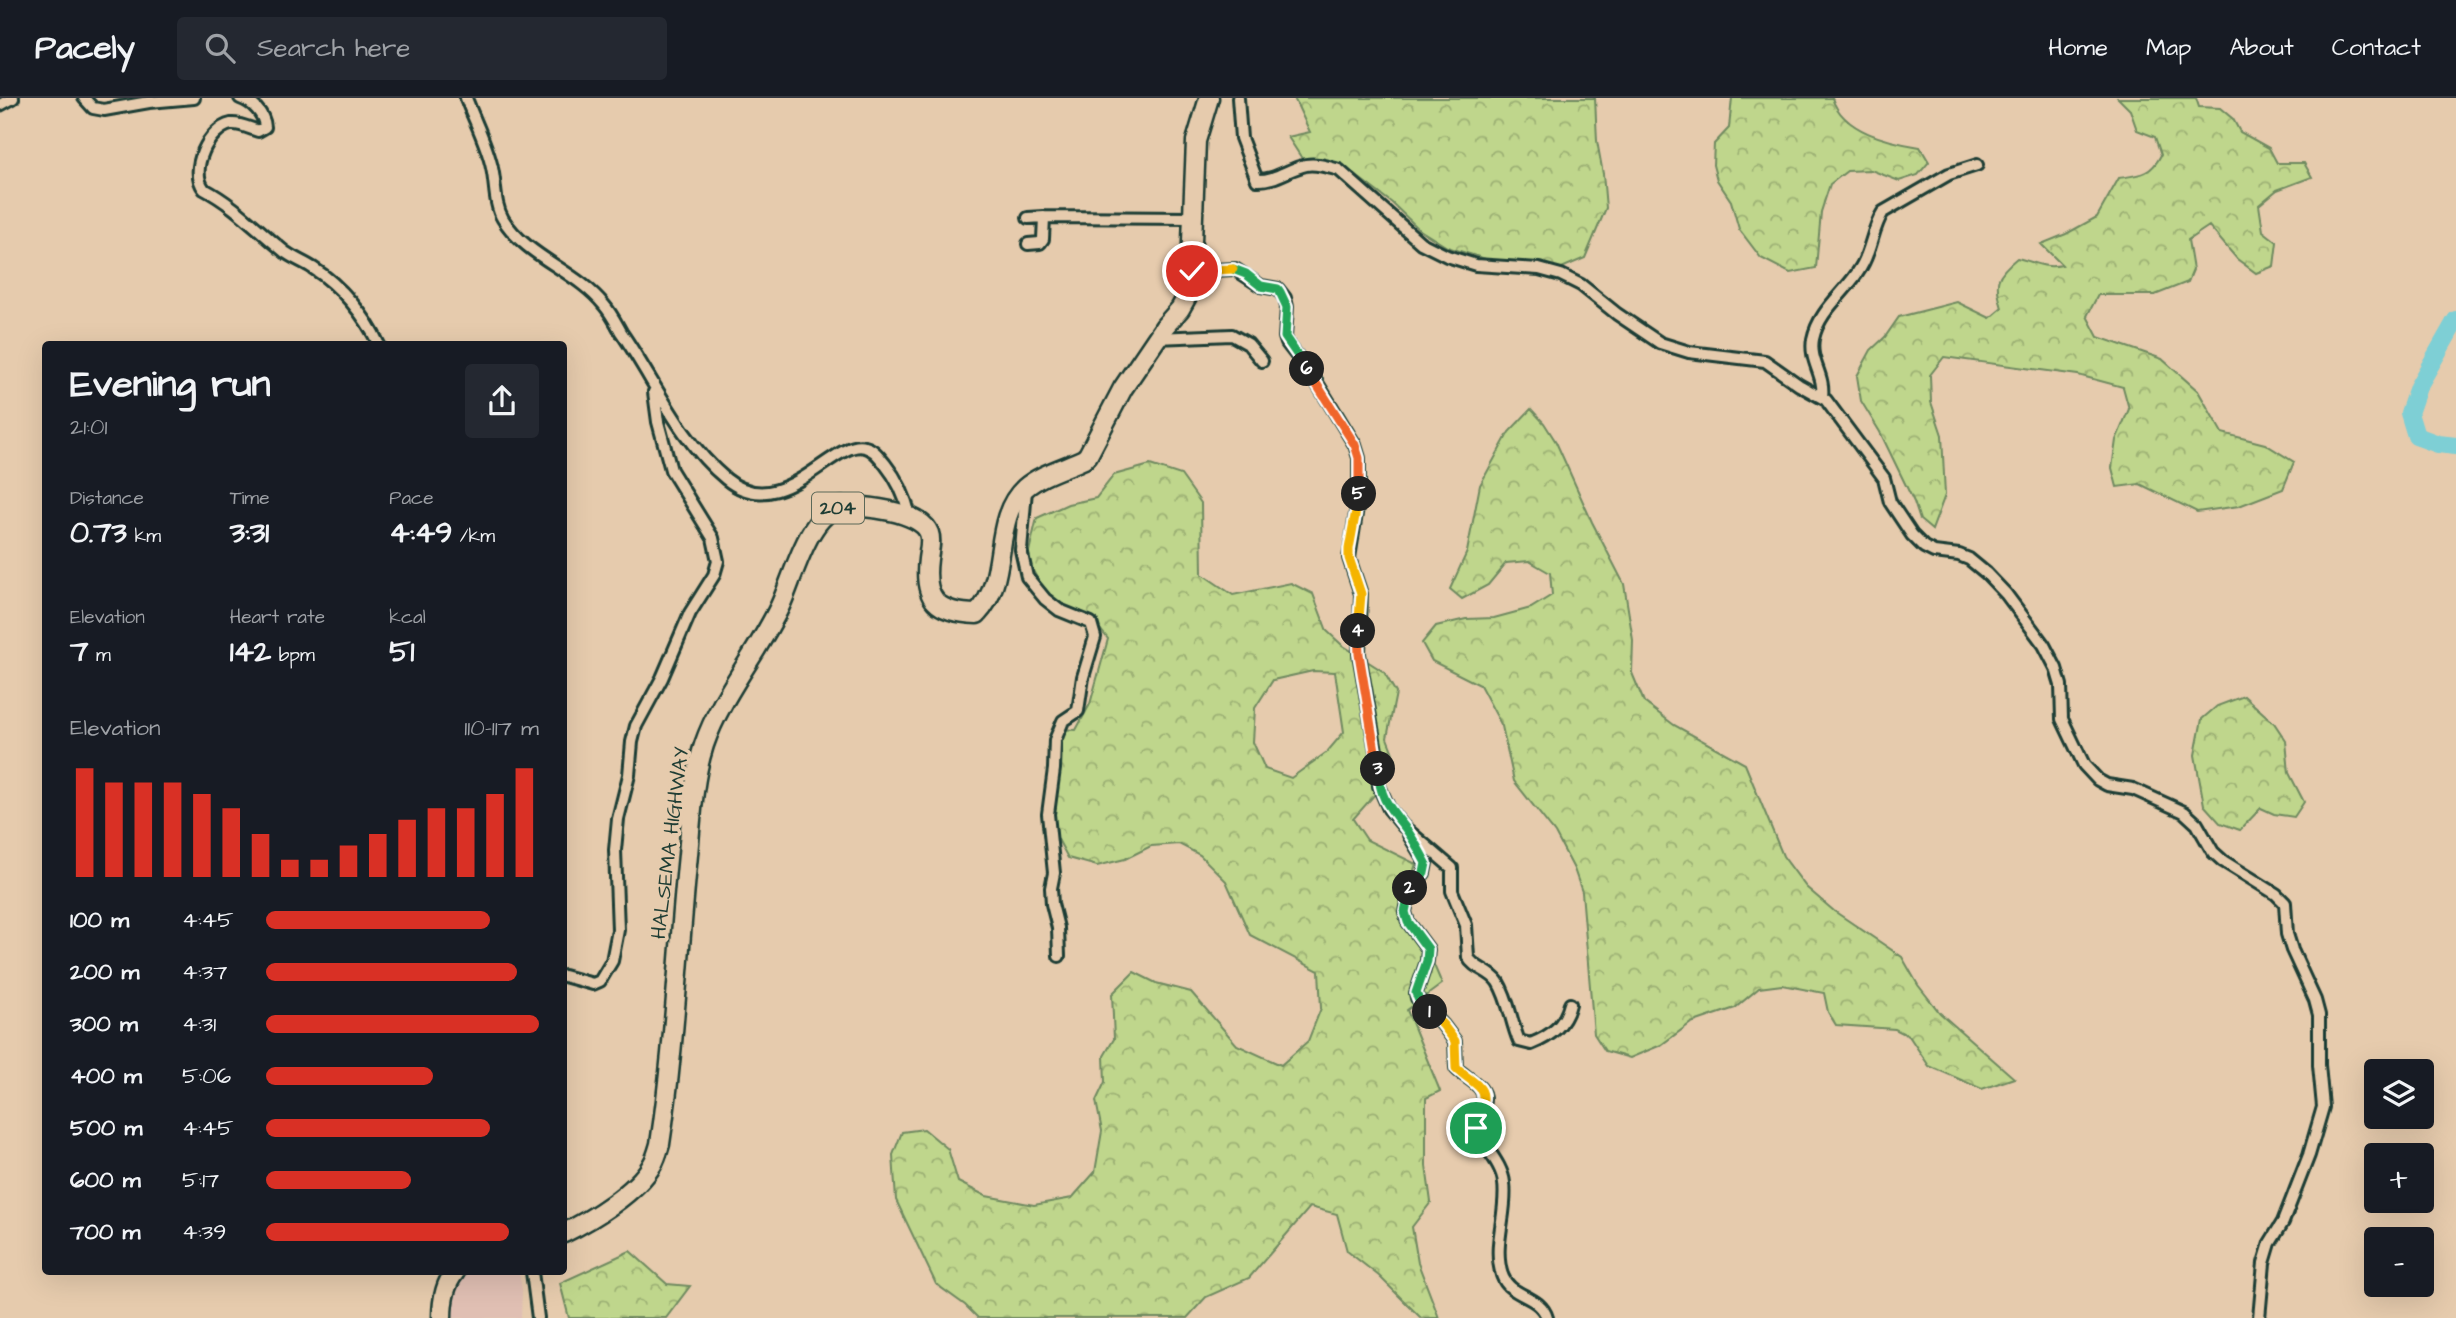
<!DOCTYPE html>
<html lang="en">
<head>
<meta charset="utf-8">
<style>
  body { margin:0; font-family:"Architects Daughter",sans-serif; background:#242831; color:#f1f3f6; height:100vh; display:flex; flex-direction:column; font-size:26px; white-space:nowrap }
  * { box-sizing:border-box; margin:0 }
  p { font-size:23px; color:#9ea1a6 }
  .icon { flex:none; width:38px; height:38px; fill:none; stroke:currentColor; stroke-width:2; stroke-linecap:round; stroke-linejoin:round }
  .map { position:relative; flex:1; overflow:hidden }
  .details { position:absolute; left:42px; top:243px; width:525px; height:934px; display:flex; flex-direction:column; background:#171b24; border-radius:7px; box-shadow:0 7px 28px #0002 }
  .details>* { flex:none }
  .buttons { position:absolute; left:2364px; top:961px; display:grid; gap:14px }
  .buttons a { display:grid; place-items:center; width:70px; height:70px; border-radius:7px; background:#171b24; box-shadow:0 7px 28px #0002; font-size:35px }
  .pin { position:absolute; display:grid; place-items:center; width:60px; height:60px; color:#fff; margin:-30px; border:4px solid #fff; border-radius:50%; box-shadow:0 2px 7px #0007 }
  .km { position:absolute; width:35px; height:35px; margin:-18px; border-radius:50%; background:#222; color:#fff; font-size:19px; line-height:35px; text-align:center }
  .round { display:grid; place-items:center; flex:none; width:74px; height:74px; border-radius:7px; background:#242831 }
  .overview { display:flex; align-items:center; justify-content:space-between; height:119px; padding:0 28px }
  h1 { font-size:38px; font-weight:700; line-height:52px }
  .metrics { display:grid; grid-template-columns:repeat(3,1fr); gap:10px; height:119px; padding:7px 28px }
  .metrics div { display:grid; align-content:center }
  .metrics b { font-size:30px; font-weight:700 }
  .metrics small { font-size:19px; font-weight:400 }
  .metrics p { font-size:19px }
  .chart { height:196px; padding:14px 28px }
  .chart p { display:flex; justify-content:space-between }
  .chart svg { width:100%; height:126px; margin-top:7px; stroke:#d93025; stroke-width:6 }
  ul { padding:0 28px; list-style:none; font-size:23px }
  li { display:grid; grid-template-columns:112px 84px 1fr; align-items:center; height:52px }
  li i { height:18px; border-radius:9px; background:#d93025 }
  header { display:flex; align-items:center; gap:42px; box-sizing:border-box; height:98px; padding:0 35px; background:#171b24; border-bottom:2px solid #363941 }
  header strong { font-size:33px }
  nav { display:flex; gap:38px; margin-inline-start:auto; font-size:24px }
  .search { width:490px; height:63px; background:#242831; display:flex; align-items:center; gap:18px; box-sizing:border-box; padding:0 24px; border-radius:7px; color:#9ea1a6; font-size:26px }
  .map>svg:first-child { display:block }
</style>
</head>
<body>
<header>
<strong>Pacely</strong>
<div class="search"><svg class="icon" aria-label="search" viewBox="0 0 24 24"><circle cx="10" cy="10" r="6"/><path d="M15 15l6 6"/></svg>Search here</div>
<nav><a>Home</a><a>Map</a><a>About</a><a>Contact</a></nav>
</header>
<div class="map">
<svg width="2456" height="1220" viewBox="0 0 2456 1220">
  <defs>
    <pattern id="forest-crowns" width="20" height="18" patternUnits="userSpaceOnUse" patternTransform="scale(1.75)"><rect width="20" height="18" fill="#bfd68c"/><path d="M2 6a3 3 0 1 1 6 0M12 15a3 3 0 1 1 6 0" fill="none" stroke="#9baf73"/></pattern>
  </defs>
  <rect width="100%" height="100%" fill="#e6cbad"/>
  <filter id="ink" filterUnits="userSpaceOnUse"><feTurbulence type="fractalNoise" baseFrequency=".0143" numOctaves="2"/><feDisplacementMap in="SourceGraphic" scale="14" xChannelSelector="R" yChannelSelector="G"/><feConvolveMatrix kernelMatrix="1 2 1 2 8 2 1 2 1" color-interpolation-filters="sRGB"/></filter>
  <g filter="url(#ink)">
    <path fill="#e0bfb3" d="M460 1174H519L522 1192 521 1220H447L448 1190Z"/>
    <path fill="url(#forest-crowns)" stroke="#6f8a60" stroke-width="2" fill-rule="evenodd" d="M1294 0H1595L1597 43 1603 76 1606 110 1585 160 1557 172 1505 167 1447 149 1420 132 1392 105 1346 70 1303 62 1288 39 1310 34Z
      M1732 0H1832C1843 34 1889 44 1920 49L1929 64 1918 77 1899 83 1871 72 1847 73 1830 86 1821 114 1816 170 1790 175 1761 160 1739 131 1731 103 1717 82 1713 67 1714 46 1729 30Z
      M2118 0H2196L2199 9 2220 10 2233 21 2240 34 2269 50 2277 65H2304L2312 79 2277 92 2259 107 2263 133 2277 144 2274 168 2256 175 2237 161 2209 128 2188 142 2193 172 2188 184 2155 197H2098L2087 218 2098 239 2162 261 2198 293 2222 335 2265 346 2294 364 2283 391 2239 408 2197 414 2140 386 2117 389 2112 370 2116 342 2129 311 2123 289 2078 277 1944 259 1930 277 1931 304 1942 337 1945 397 1932 432 1920 422 1914 404 1880 334 1861 303 1857 278 1871 252 1885 239 1899 219 1957 204 1990 220 2002 210C1994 184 1996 177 2017 160 2036 164 2043 171 2062 167L2041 146 2066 136 2097 119 2119 80C2140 77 2151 77 2161 57L2155 39 2137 32 2130 12Z
      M1531 311 1544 325 1556 344 1592 424 1624 486 1633 542 1632 575 1644 604 1674 627 1745 666 1783 758 1806 789 1834 813 1902 859 1918 887 1940 915 2014 980 1982 991 1929 968 1909 938 1895 931 1836 927 1828 914 1824 895 1782 887 1759 890 1735 910 1691 925 1661 947 1630 960 1605 953 1594 936 1582 794 1574 771 1555 735 1514 683 1502 628 1480 587 1432 563 1422 545 1436 528 1466 521 1494 520 1531 510 1552 497 1550 475 1529 463 1506 465 1488 487 1462 501 1450 491 1467 454 1480 387 1509 334Z
      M1150 367 1181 377 1201 405 1202 476 1233 497 1291 485 1313 496 1327 533 1342 547 1384 574 1396 595 1387 640 1396 663 1377 694 1353 721 1367 742 1416 766 1405 799 1442 886 1407 912 1440 993 1426 1000V1068L1431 1104 1412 1129 1418 1165 1439 1220H1421L1379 1178 1347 1153 1337 1116 1310 1109 1249 1180 1206 1199 1187 1220H978L965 1207 936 1186 896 1102 893 1057 902 1034 924 1031 948 1051 958 1084 986 1098 1034 1107 1072 1100 1095 1074 1102 1033 1096 1003 1105 984 1104 958 1114 941 1112 896 1134 874 1156 885 1191 894 1237 947 1281 967 1308 943 1321 910 1319 873 1250 837 1226 783 1200 757 1179 746 1151 748 1125 761 1097 768 1068 760 1054 734 1051 712 1059 676 1047 650 1059 631 1076 632 1090 606 1108 541 1096 526 1047 498 1027 462 1037 420 1068 406 1096 400 1114 377ZM1313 573 1335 574 1344 634 1327 654 1291 680 1265 671 1253 644 1255 610 1273 582Z
      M2244 598 2274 625 2286 643 2289 675 2304 704 2294 719 2274 716 2261 710 2240 732 2220 725 2204 707 2195 657 2202 621 2217 608Z
      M630 1153 667 1186 690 1188 666 1220H569L560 1185Z"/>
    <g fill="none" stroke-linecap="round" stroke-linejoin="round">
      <path stroke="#7ecfd5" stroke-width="18" d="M2456 222 2418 289 2409 315 2416 338 2438 346 2456 348"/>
      <g stroke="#1f3d34" stroke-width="16">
        <path id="minor" d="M84 0 93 10 104 12 149 4 194 0
          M240 0C252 4 264 15 265 29L258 33C249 30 240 25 231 26 208 31 189 72 204 91 236 108 256 131 285 154 293 160 304 164 313 170 341 188 365 217 379 247
          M466 0C474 22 487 46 492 70 496 87 494 106 503 121 526 159 577 173 604 207 611 215 616 225 621 234 655 283 679 342 726 381 782 427 833 340 865 349 874 351 879 359 885 366 898 382 905 397 910 418
          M1238 0 1241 40 1257 82C1275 83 1288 71 1306 67 1317 65 1328 69 1339 72L1421 145 1447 158 1476 167 1539 171 1561 177 1581 187 1617 216 1660 245 1689 254 1765 263 1799 287 1826 302 1884 380 1890 404 1912 437 1924 449 1934 454 1959 457 1969 461 1986 475 2006 496 2044 547 2056 570 2061 587 2062 621 2084 667 2098 682 2107 687 2133 691 2184 714 2197 726 2213 754 2223 763 2276 796 2285 805 2287 836 2292 852 2315 902 2319 917V967L2323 1009 2309 1057 2283 1124 2270 1145 2264 1165 2259 1220
          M0 7 13 0
          M1028 120 1044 119
          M1028 146 1040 145 1043 141 1044 119 1193 120
          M1192 173 1235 171 1261 188 1278 191 1285 200 1287 209 1285 239 1287 245 1314 280 1355 347 1359 360V397L1349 460 1361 496 1359 556 1376 653 1379 688 1389 711 1403 728 1452 770V793L1466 827 1468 859C1474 871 1490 872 1498 884 1509 902 1511 924 1519 943L1531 946C1551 938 1565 927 1570 906
          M1156 240 1232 237 1248 246 1262 263
          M1822 299C1825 276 1809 264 1813 241 1819 211 1847 194 1861 169 1872 151 1872 131 1883 114L1949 76 1977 67
          M1026 392 1021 452 1027 479 1045 501 1059 512 1091 525 1095 539 1083 579 1078 613 1063 623 1055 642 1054 671 1048 716 1054 775 1051 790 1052 806 1058 830 1059 858
          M1409 737 1426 765 1424 775 1410 790 1405 814 1408 824 1428 851 1427 863 1416 895 1417 900 1443 927 1455 943 1456 970C1466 981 1489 988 1483 1007 1480 1013 1475 1019 1476 1027 1478 1044 1502 1063 1504 1085 1508 1116 1492 1146 1502 1177 1510 1200 1540 1196 1547 1220
          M564 878 593 886 600 883 612 863 618 832 615 752 618 721 629 677 632 644 636 628 662 580 690 515 714 477 718 463 713 440 671 372 658 324 654 294
          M532 1174 538 1220"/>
      </g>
      <g stroke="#1f3d34" stroke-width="23">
        <path id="trunk" d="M564 1135C591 1122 637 1094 652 1067 656 1061 658 1053 660 1046 674 954 678 860 687 767 691 729 692 683 704 647 721 597 758 555 780 508 793 481 809 412 842 409 863 407 921 413 929 435 932 443 929 453 928 461 923 502 937 515 977 516 1011 481 990 422 1025 390 1041 376 1065 370 1084 361L1088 357 1123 290 1165 228 1180 211 1190 193 1196 43 1209 0
          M442 1220C442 1204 444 1187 455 1174"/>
      </g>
      <use href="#minor" stroke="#e6cbad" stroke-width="10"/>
      <use href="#trunk" stroke="#e6cbad" stroke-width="18"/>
    </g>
  </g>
  <g fill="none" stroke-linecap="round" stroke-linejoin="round" filter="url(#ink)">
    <g stroke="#fff" stroke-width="14">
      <path id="split-1" d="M1430 914 1443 927 1455 943 1456 970C1463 977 1471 981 1478 988 1491 1000 1475 1016 1476 1030"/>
    </g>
    <g stroke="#fff" stroke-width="14">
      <path id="split-2" d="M1410 790 1405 814 1408 824 1428 851 1427 863 1416 895 1420 905 1430 914"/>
    </g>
    <g stroke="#fff" stroke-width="14">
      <path id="split-3" d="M1378 671C1380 698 1386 706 1403 727 1412 738 1419 752 1426 765L1424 775 1410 790"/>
    </g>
    <g stroke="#fff" stroke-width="14">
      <path id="split-4" d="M1358 533 1359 556 1378 671"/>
    </g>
    <g stroke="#fff" stroke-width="14">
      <path id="split-5" d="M1358 533 1361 496 1349 460V451L1359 396"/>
    </g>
    <g stroke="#fff" stroke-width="14">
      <path id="split-6" d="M1307 271 1355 347 1359 360V396"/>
    </g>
    <g stroke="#fff" stroke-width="14">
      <path id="split-7" d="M1233 171 1246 176 1261 188 1278 191 1280 194 1287 209 1285 239 1307 271"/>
    </g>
    <g stroke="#fff" stroke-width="14">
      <path id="split-8" d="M1192 173 1233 171"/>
    </g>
    <use href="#split-1" stroke="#f5b400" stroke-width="9"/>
    <use href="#split-2" stroke="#22a559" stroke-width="9"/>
    <use href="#split-3" stroke="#22a559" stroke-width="9"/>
    <use href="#split-4" stroke="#f0652b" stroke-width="9"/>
    <use href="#split-5" stroke="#f5b400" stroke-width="9"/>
    <use href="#split-6" stroke="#f0652b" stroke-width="9"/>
    <use href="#split-7" stroke="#22a559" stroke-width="9"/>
    <use href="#split-8" stroke="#f5b400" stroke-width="9"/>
  </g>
  <g text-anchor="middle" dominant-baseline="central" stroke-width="7" stroke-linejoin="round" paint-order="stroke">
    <rect fill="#e6cbad" stroke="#5b6858" stroke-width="2" x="812" y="394.5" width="52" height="31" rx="5"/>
    <g font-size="19" font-weight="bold" fill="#1f3d34">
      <text x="838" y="410">204</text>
    </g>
    <g font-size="21" fill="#1f3d34" stroke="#e6cbad">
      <text transform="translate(670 745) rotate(-83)">HALSEMA HIGHWAY</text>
    </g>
  </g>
</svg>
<div class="buttons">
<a><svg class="icon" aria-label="layers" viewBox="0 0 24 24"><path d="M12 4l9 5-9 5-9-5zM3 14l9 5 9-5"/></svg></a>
<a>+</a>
<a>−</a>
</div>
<div class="pin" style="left:1476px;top:1030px;background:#1e9e55"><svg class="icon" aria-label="arrive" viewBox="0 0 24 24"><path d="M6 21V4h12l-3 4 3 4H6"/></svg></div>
<div class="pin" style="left:1192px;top:173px;background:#d93025"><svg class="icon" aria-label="check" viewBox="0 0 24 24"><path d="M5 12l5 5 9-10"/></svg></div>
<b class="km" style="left:1430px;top:914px">1</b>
<b class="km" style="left:1410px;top:790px">2</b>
<b class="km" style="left:1378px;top:671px">3</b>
<b class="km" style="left:1358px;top:533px">4</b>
<b class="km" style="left:1359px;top:396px">5</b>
<b class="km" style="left:1307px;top:271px">6</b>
<section class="details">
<div class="overview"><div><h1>Evening run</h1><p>21:01</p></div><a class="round"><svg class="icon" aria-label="share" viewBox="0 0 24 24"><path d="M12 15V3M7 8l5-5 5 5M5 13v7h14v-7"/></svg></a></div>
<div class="metrics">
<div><p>Distance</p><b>0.73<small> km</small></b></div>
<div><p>Time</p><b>3:31</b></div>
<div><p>Pace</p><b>4:49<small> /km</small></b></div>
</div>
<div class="metrics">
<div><p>Elevation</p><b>7<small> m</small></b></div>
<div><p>Heart rate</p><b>142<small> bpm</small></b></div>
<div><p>kcal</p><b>51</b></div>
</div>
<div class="chart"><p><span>Elevation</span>110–117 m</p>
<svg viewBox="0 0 160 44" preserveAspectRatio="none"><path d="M5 44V6M15 44V11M25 44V11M35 44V11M45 44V15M55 44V20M65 44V29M75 44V38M85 44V38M95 44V33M105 44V29M115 44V24M125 44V20M135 44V20M145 44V15M155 44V6"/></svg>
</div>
<ul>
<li><b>100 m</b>4:45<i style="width:82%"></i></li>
<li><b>200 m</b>4:37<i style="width:92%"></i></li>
<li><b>300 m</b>4:31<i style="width:100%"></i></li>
<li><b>400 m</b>5:06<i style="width:61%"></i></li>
<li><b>500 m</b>4:45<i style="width:82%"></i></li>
<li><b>600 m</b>5:17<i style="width:53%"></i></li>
<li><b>700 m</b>4:39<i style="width:89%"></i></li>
</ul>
</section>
</div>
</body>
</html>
